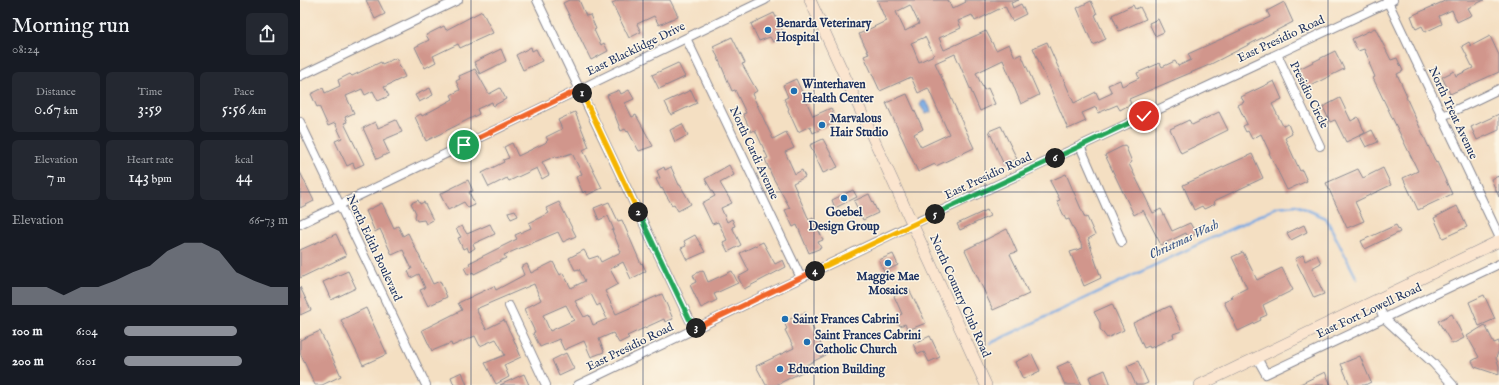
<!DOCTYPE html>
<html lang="en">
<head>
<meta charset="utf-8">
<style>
  body { margin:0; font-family:"IM FELL English",serif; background:#242831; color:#f1f3f6; height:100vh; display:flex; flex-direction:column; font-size:15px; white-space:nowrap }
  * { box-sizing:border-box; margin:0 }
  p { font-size:13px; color:#9ea1a6 }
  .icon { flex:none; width:22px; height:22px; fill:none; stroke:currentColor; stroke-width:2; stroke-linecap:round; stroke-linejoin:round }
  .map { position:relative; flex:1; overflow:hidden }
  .panel { display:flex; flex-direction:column; background:#171b24; width:300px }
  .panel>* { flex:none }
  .pin { position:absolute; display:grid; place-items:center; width:34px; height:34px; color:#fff; margin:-17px; border:2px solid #fff; border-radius:50%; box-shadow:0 1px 4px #0007 }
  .km { position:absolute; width:20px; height:20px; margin:-10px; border-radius:50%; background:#222; color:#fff; font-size:11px; line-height:20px; text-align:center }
  .round { display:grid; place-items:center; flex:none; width:42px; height:42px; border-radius:6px; background:#242831 }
  .head { display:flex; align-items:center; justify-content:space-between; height:68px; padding:0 12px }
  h1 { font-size:22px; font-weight:600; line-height:30px }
  .metrics { display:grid; grid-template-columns:repeat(3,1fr); gap:6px; height:68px; padding:4px 12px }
  .metrics div { display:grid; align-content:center; border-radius:6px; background:#242831; text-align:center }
  .metrics b { font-size:17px; font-weight:600 }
  .metrics small { font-size:11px; font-weight:400 }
  .metrics p { font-size:11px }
  .chart { height:112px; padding:8px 12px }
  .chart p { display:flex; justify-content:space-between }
  .chart svg { width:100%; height:72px; margin-top:4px; fill:#8c9099; opacity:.7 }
  ul { padding:0 12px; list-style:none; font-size:13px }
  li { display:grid; grid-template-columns:64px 48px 1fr; align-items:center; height:30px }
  li i { height:10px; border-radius:5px; background:#8c9099 }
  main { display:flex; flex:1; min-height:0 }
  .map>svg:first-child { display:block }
</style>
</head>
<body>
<main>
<section class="panel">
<div class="head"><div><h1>Morning run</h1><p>08:24</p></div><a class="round"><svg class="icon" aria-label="share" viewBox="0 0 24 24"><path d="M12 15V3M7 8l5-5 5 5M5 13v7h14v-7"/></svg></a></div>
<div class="metrics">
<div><p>Distance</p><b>0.67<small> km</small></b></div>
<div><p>Time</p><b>3:59</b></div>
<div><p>Pace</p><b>5:56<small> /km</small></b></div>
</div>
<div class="metrics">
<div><p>Elevation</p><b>7<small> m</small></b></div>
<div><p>Heart rate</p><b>143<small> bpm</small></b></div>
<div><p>kcal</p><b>44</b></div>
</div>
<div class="chart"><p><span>Elevation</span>66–73 m</p>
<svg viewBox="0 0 160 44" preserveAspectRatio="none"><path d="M0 44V33L10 33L20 33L30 38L40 33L50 33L60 29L70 24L80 20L90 11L100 6L110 6L120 11L130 24L140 29L150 33L160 33V44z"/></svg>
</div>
<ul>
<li><b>100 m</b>6:04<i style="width:69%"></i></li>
<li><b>200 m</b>6:01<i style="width:72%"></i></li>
</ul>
</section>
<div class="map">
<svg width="1199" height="385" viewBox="0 0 1199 385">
  <rect width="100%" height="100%" fill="#fcf5e5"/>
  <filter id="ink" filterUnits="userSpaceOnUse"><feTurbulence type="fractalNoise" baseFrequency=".025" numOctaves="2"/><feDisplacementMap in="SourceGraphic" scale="8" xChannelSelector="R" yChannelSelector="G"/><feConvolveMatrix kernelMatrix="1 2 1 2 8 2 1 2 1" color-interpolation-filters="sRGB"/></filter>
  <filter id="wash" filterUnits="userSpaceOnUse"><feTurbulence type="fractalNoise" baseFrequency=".012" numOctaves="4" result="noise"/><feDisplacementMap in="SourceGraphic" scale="16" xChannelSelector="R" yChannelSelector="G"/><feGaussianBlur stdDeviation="0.9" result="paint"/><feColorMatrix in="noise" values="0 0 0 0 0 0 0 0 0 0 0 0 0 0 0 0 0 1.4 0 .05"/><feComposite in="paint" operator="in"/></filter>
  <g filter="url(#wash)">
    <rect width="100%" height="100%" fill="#f4dfc2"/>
    <path fill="#77a8e2" stroke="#496ca0" d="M623 100C628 103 630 107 631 112L626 114 620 105Z"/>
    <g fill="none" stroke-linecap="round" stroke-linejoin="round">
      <path stroke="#77a8e2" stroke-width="2.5" d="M691 343 977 207 996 205 1026 218 1057 279"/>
    </g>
    <g id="blocks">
      <path fill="#d1968c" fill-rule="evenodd" d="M66 0H78L85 14 75 19Z
        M269 0H279L286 16 290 15 296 29 294 30 301 45 304 43 308 51 291 60 263 3Z
        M319 0H370L378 16 359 25 354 16 337 24 341 32 329 38 312 3Z
        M577 0H648L652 9 666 2 665 0H719L711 3 713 8 721 4 726 14 712 21 705 6 675 21 672 15 658 21 661 28 639 38 644 50 686 31 696 50 709 44 715 57 721 54 739 95 721 104 703 60 676 73 684 90 688 88 695 104 680 111 655 54 635 63 674 148 636 166 635 164 618 172 586 103 607 94 623 129 614 134 621 147 649 134 628 88 618 93 611 77 580 91 564 56 569 54 559 34 586 21ZM610 5 619 24 605 31 596 12ZM625 37 634 55 619 62 611 43Z
        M1147 0H1184L1168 8 1172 15 1157 22 1152 10 1139 16 1142 24 1125 32 1122 26 1116 29 1111 16Z
        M791 1 797 14 795 15 806 39 793 45 777 8Z
        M984 2 993 22 909 65 829 99 831 104 820 110 817 105 798 113 796 107 782 113 786 121 768 129 733 48 747 42 774 103 796 92 799 99 812 93 808 85 820 80 822 86 839 78 837 73 860 63 862 67 875 61 878 66 891 60 888 54 970 17 967 11Z
        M833 5 835 9 840 7 846 19 819 31 812 15Z
        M182 11 193 33 160 48 158 44 133 56 136 62 125 68 115 47 129 40 126 35 144 26 146 30Z
        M474 13 485 36 473 42 470 37 459 41 451 24Z
        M858 19 864 32 855 36 849 23Z
        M1075 28 1091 60 1097 58 1103 71 1097 74 1107 96 1106 97 1136 163 1137 162 1152 194 1118 210 1103 178 1118 171 1073 78 1075 77 1069 63 1070 62 1064 49 1058 51 1052 39Z
        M1190 36 1199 55V72L1150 94 1142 77 1154 71 1156 76 1173 68 1162 46 1169 42 1171 46Z
        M432 37 445 63 442 64 457 91 452 94 473 139 486 132 494 148 485 152 495 174 502 170 505 177 493 183 509 220 513 218 523 240 518 242 521 248 509 253 497 225 493 227 485 210 490 208 472 176 465 159 468 158 455 130 451 132 443 114 446 113 435 90 432 91 413 46Z
        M231 47 232 51 236 49 242 61 223 70 216 55Z
        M201 49 206 61 180 74 174 62Z
        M1035 51 1044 69 1008 87 999 69Z
        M96 58 105 77 84 87 89 96 78 101 73 91 65 95 62 89 46 96 54 113 45 117 47 122 44 123 64 164 55 168 53 163 47 166 35 141 42 138 35 123 28 126 19 106 17 107 11 94 23 88 25 93 40 86 38 80 50 74 52 76 81 62 82 64Z
        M378 63 385 77 359 89 352 75Z
        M175 69 189 94 200 88 206 99 193 106 192 102 177 109 179 114 126 141 115 117 121 114 122 116 153 99 151 95 160 90 156 81 160 79 159 76Z
        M496 79 513 116 531 108 534 114 530 116 533 123 513 133 510 126 498 132 488 110 489 109 484 99 488 97 483 85Z
        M974 81 982 99 972 104 983 126 988 124 992 134 985 138 1000 171 1002 170 1007 181 987 190 969 153H970L961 134 952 139 948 131 946 132 943 126 947 124 938 105 944 102 941 97Z
        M130 88 133 95 119 102 115 95Z
        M319 90 321 94 329 90 334 99 325 103 332 117 336 115 353 146 339 151 328 131 327 132 325 129 321 131 307 95Z
        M391 90 397 103 371 115 365 102Z
        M1040 98 1051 121 1058 117 1065 133 1046 142 1035 120 1030 122 1023 107Z
        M275 112 289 147 283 150 302 188 287 195 285 191 283 193 276 177 282 174 272 153 257 158 256 156 242 162 249 175 242 179 237 168 209 181 207 178 189 187 182 173 204 162 203 160 209 158 204 147 212 143 218 156 245 143 248 140 246 137 262 129 258 120Z
        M919 112 928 130 881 153 870 129 889 120 892 125Z
        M1199 114V130L1177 140 1171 127Z
        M96 120 102 132 83 140 89 153 77 159 63 128 75 122 78 128Z
        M382 124 388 135 375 142 370 130Z
        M701 126 717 159 704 165 689 131Z
        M1072 130 1078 142 1066 147 1060 136Z
        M523 139 538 167 523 173 510 145Z
        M825 145 832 162 829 164 853 213 861 209 872 231 890 223 896 234 888 238 886 233 861 245 843 210 834 215 805 155Z
        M952 154 963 178 914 201 915 204 904 209 902 206 894 210 883 185Z
        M429 165 434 175 420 183 432 203 421 208 427 222 432 219 435 226 432 227 441 245 428 252 423 242 427 240 418 222 412 224 402 203 415 196 405 179Z
        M364 167 365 170 371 167 379 185H380L391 204 378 211 374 204 372 205 362 188 361 189 356 179 360 178 357 171Z
        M1083 168 1091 185 1055 202 1064 221 1047 228 1026 183 1058 169 1063 178Z
        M0 172 14 201 0 208Z
        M766 174 785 218 787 217 795 235 788 239 801 278 784 286 770 252 783 248 769 219 766 220 757 201 760 200 750 181Z
        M1199 176V197L1191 179Z
        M168 180 173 191 169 192 175 205 168 208 164 202 148 210 140 194Z
        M553 190 557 197 535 208 532 200Z
        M569 194 578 213 563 220 554 201Z
        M118 200 120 204 124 202 133 220 126 224 124 220 117 221 115 217 116 213 111 203Z
        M259 202 276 236 263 242 258 232 204 255 206 258 174 274 173 272 168 275 164 268 170 265 169 263 217 239 215 235 231 228 229 223 249 213 246 208Z
        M309 202 318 221 322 220 341 264 342 263 346 271 331 279 323 262 310 269 318 284 305 291 316 314 362 294 373 319 365 322 364 319 327 336 329 338 319 343 313 333 299 339 304 352 291 357 284 341 264 350 259 339 240 347 233 333 235 332 224 309 241 300 234 284 176 309 186 329 204 320 213 338 221 357 204 365 209 377 196 384 185 363 205 355 196 339 180 346 175 336 152 346 151 343 132 351 122 330 162 310 158 303 194 286 196 290 224 275 221 267 227 264 231 273 253 262 260 275 263 273 271 288 285 281 279 269 275 270 269 258 284 250 289 259 298 256 301 262 321 252 312 230H314L308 216 299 220 294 208ZM291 294 297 306 300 304 307 319 293 325 289 315 284 317 275 301ZM266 305 274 320 250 331 243 315Z
        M82 203 94 228 98 226 103 236 108 233 133 284 140 281 147 297 128 306 120 290 125 288 119 274 111 278 108 271 112 269 103 250 92 255 80 229 75 232 66 211Z
        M1157 206 1167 227 1143 238 1134 218Z
        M215 210 218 216 211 219 208 212Z
        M687 210 690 216 660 230 657 224Z
        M190 224 195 234 173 244 175 248 169 252 167 247 163 249 158 238 161 237 156 229 162 226 167 234Z
        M1004 225 1007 232 991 240 987 233Z
        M1096 225 1100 232 1065 249 1061 241Z
        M707 229 717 252 710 254 729 294 693 310 665 250Z
        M36 234 46 256 0 278V250Z
        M395 235 405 252 387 260 381 248 386 246 384 241Z
        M463 242 475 264 483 260 486 267 444 289 438 277 449 271 440 253Z
        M943 252 957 280 982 268 993 290 963 305 967 315 960 318 961 320 938 331 924 302 933 298 931 296 947 288 932 257Z
        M593 254 598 265 584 272 579 260Z
        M1003 255 1005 261 1017 255 1021 263 1012 268 1024 294 1014 298 995 259Z
        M403 270 408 282 432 271 438 283 414 294 417 300 401 308 390 285 396 282 393 275Z
        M48 271 56 288 31 300 23 282Z
        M0 287 11 310 0 315Z
        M609 289 626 323 608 330 605 324 600 326 596 317 602 314 594 296Z
        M1184 295 1195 319 1179 326 1169 302Z
        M812 304 824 330 807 338 800 329V323L794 312Z
        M870 306 882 331 873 334 874 337 850 348 849 346 844 348 833 323Z
        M66 308 87 354 63 365 41 320Z
        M505 312 526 355 502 367 504 371 476 385H466L456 366 494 348 485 330 487 329 484 322Z
        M1152 314 1164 338 1152 344 1138 321Z
        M1185 325 1194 343 1199 341V350L1196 358 1199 366V375L1175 367 1172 361 1179 357 1167 336Z
        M20 331 41 376 22 385H15L0 353V340Z
        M630 336 640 357 629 362 624 352 618 354 613 344Z
        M266 353 274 369 259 376 252 360Z
        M732 354 740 371 723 379 715 362Z
        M1060 356 1071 382 1065 385H1050L1041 364Z
        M770 361 782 385H765L757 367Z
        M838 361 848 383 843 385H836L827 366Z
        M805 370 811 385H792L789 377Z
        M162 372 167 385H154L151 377Z
        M1025 372 1031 385H998Z
        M224 374 229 385H200Z"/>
    </g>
  </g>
  <g filter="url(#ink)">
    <use href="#blocks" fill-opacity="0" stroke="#888790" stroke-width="1"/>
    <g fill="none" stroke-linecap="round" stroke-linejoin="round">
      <g stroke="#888790" stroke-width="10">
        <path id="street" d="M237 0 394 329
          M1087 0 1199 236
          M386 38 501 278
          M977 54 1020 146
          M0 76 158 0
          M1141 117 1199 89
          M0 122 126 385
          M780 146 822 242
          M0 224 465 0
          M1076 301 1084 318 1133 363 1153 385
          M209 306 246 385
          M957 358 966 374 1199 264
          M278 385 613 224 1093 0"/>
      </g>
      <g stroke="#888790" stroke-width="12">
        <path id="secondary" d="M510 0 686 385
          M900 385 1199 241"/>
      </g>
      <use href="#street" stroke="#fff" stroke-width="8"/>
      <use href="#secondary" stroke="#fbe5cf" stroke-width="11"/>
    </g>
  </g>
  <g fill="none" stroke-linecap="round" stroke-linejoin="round" filter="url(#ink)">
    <g stroke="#fff" stroke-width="8">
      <path id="split-1" d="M164 145 280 89 282 93"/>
    </g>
    <g stroke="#fff" stroke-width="8">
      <path id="split-2" d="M282 93 338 212"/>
    </g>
    <g stroke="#fff" stroke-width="8">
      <path id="split-3" d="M338 212 394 329 396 328"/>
    </g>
    <g stroke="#fff" stroke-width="8">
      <path id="split-4" d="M396 328 515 271"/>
    </g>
    <g stroke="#fff" stroke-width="8">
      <path id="split-5" d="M515 271 635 214"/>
    </g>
    <g stroke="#fff" stroke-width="8">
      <path id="split-6" d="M635 214 755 158"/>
    </g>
    <g stroke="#fff" stroke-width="8">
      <path id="split-7" d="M755 158 844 116"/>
    </g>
    <use href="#split-1" stroke="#f0652b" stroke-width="5"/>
    <use href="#split-2" stroke="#f5b400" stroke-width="5"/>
    <use href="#split-3" stroke="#22a559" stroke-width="5"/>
    <use href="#split-4" stroke="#f0652b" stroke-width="5"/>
    <use href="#split-5" stroke="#f5b400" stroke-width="5"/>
    <use href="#split-6" stroke="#22a559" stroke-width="5"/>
    <use href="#split-7" stroke="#22a559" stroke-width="5"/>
  </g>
  <path fill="none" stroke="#1b2f5e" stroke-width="1" stroke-opacity="0.55" d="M171 0V385M343 0V385M514 0V385M685 0V385M856 0V385M1028 0V385M0 192H1199"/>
  <g fill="#1f6fb2" stroke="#fcf5e5" stroke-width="1.5">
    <circle cx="468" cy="30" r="4"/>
    <circle cx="494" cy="91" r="4"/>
    <circle cx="522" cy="125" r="4"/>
    <circle cx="544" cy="198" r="4"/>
    <circle cx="588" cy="263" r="4"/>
    <circle cx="485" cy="319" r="4"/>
    <circle cx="507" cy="342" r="4"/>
    <circle cx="480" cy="369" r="4"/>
  </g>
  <g text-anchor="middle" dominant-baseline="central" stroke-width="3" stroke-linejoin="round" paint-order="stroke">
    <g font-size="12" font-weight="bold" fill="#1b2f5e" stroke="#fcf5e5" text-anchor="start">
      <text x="476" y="23">Benarda Veterinary<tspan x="476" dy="14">Hospital</tspan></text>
      <text x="502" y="84">Winterhaven<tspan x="502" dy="14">Health Center</tspan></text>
      <text x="530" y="118">Marvalous<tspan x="530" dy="14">Hair Studio</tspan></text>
      <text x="544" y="212" text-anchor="middle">Goebel<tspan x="544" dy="14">Design Group</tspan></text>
      <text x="588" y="276" text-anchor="middle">Maggie Mae<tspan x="588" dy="14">Mosaics</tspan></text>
      <text x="493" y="319">Saint Frances Cabrini</text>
      <text x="515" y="335">Saint Frances Cabrini<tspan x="515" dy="14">Catholic Church</tspan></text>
      <text x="488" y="369">Education Building</text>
    </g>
    <g font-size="12" fill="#1b2f5e" stroke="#fcf5e5">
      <text transform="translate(981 39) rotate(-25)">East Presidio Road</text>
      <text transform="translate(336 49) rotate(-26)">East Blacklidge Drive</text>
      <text transform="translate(1009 95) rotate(64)">Presidio Circle</text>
      <text transform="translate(1153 113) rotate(65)">North Treat Avenue</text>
      <text transform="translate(454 153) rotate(65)">North Cardi Avenue</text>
      <text transform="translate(688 176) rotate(-25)">East Presidio Road</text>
      <text transform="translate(74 248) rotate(65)">North Edith Boulevard</text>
      <text transform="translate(660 296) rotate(66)">North Country Club Road</text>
      <text transform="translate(1069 311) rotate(-25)">East Fort Lowell Road</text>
      <text transform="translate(330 347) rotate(-26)">East Presidio Road</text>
    </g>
    <g font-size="13" font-style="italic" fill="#375386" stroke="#fcf5e5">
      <text transform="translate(884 240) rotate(-25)">Christmas Wash</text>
    </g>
  </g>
</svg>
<div class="pin" style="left:164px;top:145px;background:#1e9e55"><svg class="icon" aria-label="arrive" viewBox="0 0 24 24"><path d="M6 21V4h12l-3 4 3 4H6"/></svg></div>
<div class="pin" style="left:844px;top:116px;background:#d93025"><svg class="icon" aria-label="check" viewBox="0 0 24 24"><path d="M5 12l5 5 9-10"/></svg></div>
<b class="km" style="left:282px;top:93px">1</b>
<b class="km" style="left:338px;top:212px">2</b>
<b class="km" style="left:396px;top:328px">3</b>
<b class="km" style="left:515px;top:271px">4</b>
<b class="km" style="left:635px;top:214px">5</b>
<b class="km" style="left:755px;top:158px">6</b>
</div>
</main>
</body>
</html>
